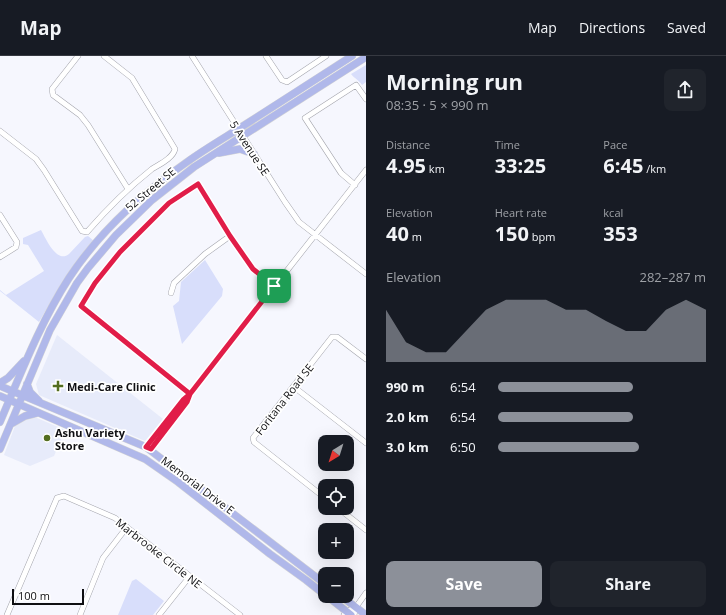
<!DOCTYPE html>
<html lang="en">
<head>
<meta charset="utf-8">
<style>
  body { margin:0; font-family:"Open Sans",sans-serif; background:#20242c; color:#f1f3f6; height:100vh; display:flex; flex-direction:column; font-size:15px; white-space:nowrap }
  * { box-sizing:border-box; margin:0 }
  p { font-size:13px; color:#9ea1a6 }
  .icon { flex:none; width:22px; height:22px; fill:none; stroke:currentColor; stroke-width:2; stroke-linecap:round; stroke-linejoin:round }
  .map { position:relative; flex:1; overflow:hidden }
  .side { display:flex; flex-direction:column; background:#171b24; width:360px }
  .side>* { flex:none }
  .needle { width:26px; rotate:218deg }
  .fabs { position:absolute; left:318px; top:379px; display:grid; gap:8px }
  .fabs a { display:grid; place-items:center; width:36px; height:36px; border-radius:8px; background:#171b24; box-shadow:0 4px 16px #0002; font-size:20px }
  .scale { position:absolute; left:12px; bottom:10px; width:72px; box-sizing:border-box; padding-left:4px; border:2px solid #0f0f12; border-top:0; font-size:11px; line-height:14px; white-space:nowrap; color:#0f0f12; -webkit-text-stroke:3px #fff; paint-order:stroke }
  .pin { position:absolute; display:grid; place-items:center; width:34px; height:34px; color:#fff; margin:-17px; border-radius:8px; box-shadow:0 2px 6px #0006 }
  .round { display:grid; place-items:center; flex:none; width:42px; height:42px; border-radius:8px; background:#20242c }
  .headline { display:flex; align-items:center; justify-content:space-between; height:68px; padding:0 20px }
  h1 { font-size:22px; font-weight:700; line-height:30px }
  .metrics { display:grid; grid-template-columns:repeat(3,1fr); gap:6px; height:68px; padding:4px 20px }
  .metrics div { display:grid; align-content:center }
  .metrics b { font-size:20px; font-weight:700 }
  .metrics small { font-size:11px; font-weight:400 }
  .metrics p { font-size:11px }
  .chart { height:112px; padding:8px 20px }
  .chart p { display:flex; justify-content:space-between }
  .chart svg { width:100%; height:72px; margin-top:4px; fill:#8c9099; opacity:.7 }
  .primary-button { display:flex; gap:8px; margin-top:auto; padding:8px 20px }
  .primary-button a { flex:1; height:46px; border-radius:8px; background:#8c9099; color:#fff; font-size:16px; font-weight:700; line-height:46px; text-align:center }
  .primary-button a+a { background:#20242c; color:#f1f3f6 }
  ul { padding:0 20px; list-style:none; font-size:13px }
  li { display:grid; grid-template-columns:64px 48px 1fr; align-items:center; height:30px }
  li i { height:10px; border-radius:5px; background:#8c9099 }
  header { display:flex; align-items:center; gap:24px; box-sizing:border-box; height:56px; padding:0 20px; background:#171b24; border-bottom:1px solid #363941 }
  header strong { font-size:19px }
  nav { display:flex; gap:22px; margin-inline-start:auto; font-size:14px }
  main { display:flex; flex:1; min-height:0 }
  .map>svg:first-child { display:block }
</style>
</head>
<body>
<header>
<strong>Map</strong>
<nav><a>Map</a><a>Directions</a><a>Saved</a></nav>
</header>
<main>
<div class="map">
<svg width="366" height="559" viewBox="0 0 366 559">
  <rect width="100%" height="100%" fill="#f6f7fe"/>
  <path fill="#e7ebfa" d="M57 279 163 363 145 385 39 339 36 328Z
    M29 362H37L65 374 54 400 30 410 4 399 15 370 22 365Z"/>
  <path fill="#d8defb" d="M366 9V26L362 29C359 24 355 23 351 18Z
    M41 174C46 183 57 208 69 198L85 181 88 180 94 185 55 239 39 266 0 235V234L6 239 44 215 28 189 23 188V182Z
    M205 204 223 233 222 240 182 288 173 250 179 245 181 226Z
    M136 523 164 545 153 559H118L132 525Z"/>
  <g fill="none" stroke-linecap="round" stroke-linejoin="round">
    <g stroke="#a3a4ac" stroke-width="6">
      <path id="minor" d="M78 0 52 33 53 39 80 59 88 69 128 133
        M192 0 285 146 299 166 366 218
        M266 0 282 24 287 26 326 0
        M0 75 36 103 44 114 82 175 87 176C107 153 128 132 152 113 160 108 173 102 175 93L132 22 104 0
        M355 129 341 117 305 62 356 29 366 43
        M0 159 17 186 16 191 0 201
        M171 237 174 227 205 198 230 180
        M294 331 366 387
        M190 338 81 250 95 227 120 196 169 147 198 128 230 180 253 213 274 230
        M146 391 183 344 190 338 366 114
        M151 393 187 346 189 340
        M325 442 254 386 253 382 332 281H337L366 303
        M338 452 366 474
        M7 559 57 442 64 440 115 462 240 559
        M80 559 103 502 127 471
        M159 559 190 520
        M344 559 346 556 356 551
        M354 559 356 551 366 537"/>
    </g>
    <g stroke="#d4d4d4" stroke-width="8">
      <path id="major" d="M219 97 240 93 254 98
        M0 327 8 322 24 305
        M27 328 30 336 39 345
        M0 330 146 391 325 528
        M0 340 145 403 178 426 270 498 306 524 325 539
        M0 366C21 317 40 267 69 222 100 175 141 138 187 106 205 93 224 82 243 70 279 47 316 23 352 0
        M11 368 25 360 37 357
        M0 393 50 274 77 227 88 212 116 179 152 144 194 111 366 1
        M327 540 351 559
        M341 540 366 559"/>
    </g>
    <use href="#minor" stroke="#fff" stroke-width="5"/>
    <use href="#major" stroke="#b0b8ea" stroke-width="7"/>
  </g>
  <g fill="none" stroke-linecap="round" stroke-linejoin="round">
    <g stroke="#fff" stroke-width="8">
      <path id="route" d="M274 230 190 338 187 346 151 393 146 391 183 344 190 338 81 250 95 227 120 196 169 147 198 128 230 180 253 213 274 230"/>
    </g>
    <use href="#route" stroke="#e11d48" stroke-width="5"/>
  </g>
  <g fill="#536d1f" stroke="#fff" stroke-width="1.5">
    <path d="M56 324h4v4h4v4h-4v4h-4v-4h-4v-4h4z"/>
    <circle cx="47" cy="382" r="4"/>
  </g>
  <g text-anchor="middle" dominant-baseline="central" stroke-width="3.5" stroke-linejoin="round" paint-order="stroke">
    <g font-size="11" fill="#0f0f12" stroke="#fff">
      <text transform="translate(250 92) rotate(57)">5 Avenue SE</text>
      <text transform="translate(150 133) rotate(-40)">52 Street SE</text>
      <text transform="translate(284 343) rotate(-52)">Foritana Road SE</text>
      <text transform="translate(198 429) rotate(37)">Memorial Drive E</text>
      <text transform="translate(159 497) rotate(38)">Marbrooke Circle NE</text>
    </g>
    <g font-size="11" font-weight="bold" fill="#0f0f12" stroke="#fff" text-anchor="start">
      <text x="67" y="330">Medi-Care Clinic</text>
      <text x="55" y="376">Ashu Variety<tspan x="55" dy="13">Store</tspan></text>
    </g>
  </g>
</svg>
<div class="fabs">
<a><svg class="needle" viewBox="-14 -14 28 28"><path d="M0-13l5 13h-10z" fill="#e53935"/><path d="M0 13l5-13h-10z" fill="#9ea1a6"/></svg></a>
<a><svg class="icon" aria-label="locate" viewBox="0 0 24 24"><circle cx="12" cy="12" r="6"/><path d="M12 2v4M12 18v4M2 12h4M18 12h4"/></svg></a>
<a>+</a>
<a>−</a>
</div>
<div class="scale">100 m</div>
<div class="pin" style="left:274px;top:230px;background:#1e9e55"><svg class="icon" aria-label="arrive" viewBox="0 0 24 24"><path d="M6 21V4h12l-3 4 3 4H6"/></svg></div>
</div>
<section class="side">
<div class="headline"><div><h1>Morning run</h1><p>08:35 · 5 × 990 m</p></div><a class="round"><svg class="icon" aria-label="share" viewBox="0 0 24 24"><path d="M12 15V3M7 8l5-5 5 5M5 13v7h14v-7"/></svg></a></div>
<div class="metrics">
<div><p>Distance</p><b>4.95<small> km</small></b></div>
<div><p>Time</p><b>33:25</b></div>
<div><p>Pace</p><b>6:45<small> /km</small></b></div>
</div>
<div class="metrics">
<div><p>Elevation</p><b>40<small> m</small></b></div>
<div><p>Heart rate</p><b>150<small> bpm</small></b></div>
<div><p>kcal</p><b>353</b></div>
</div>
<div class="chart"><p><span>Elevation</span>282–287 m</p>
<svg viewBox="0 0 160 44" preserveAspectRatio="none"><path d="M0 44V12L10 32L20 38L30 38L40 25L50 12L60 6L70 6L80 6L90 12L100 12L110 19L120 25L130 25L140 12L150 6L160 12V44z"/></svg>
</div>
<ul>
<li><b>990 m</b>6:54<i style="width:65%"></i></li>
<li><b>2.0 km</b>6:54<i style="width:65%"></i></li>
<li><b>3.0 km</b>6:50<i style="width:68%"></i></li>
</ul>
<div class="primary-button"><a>Save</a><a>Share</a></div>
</section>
</main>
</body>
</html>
